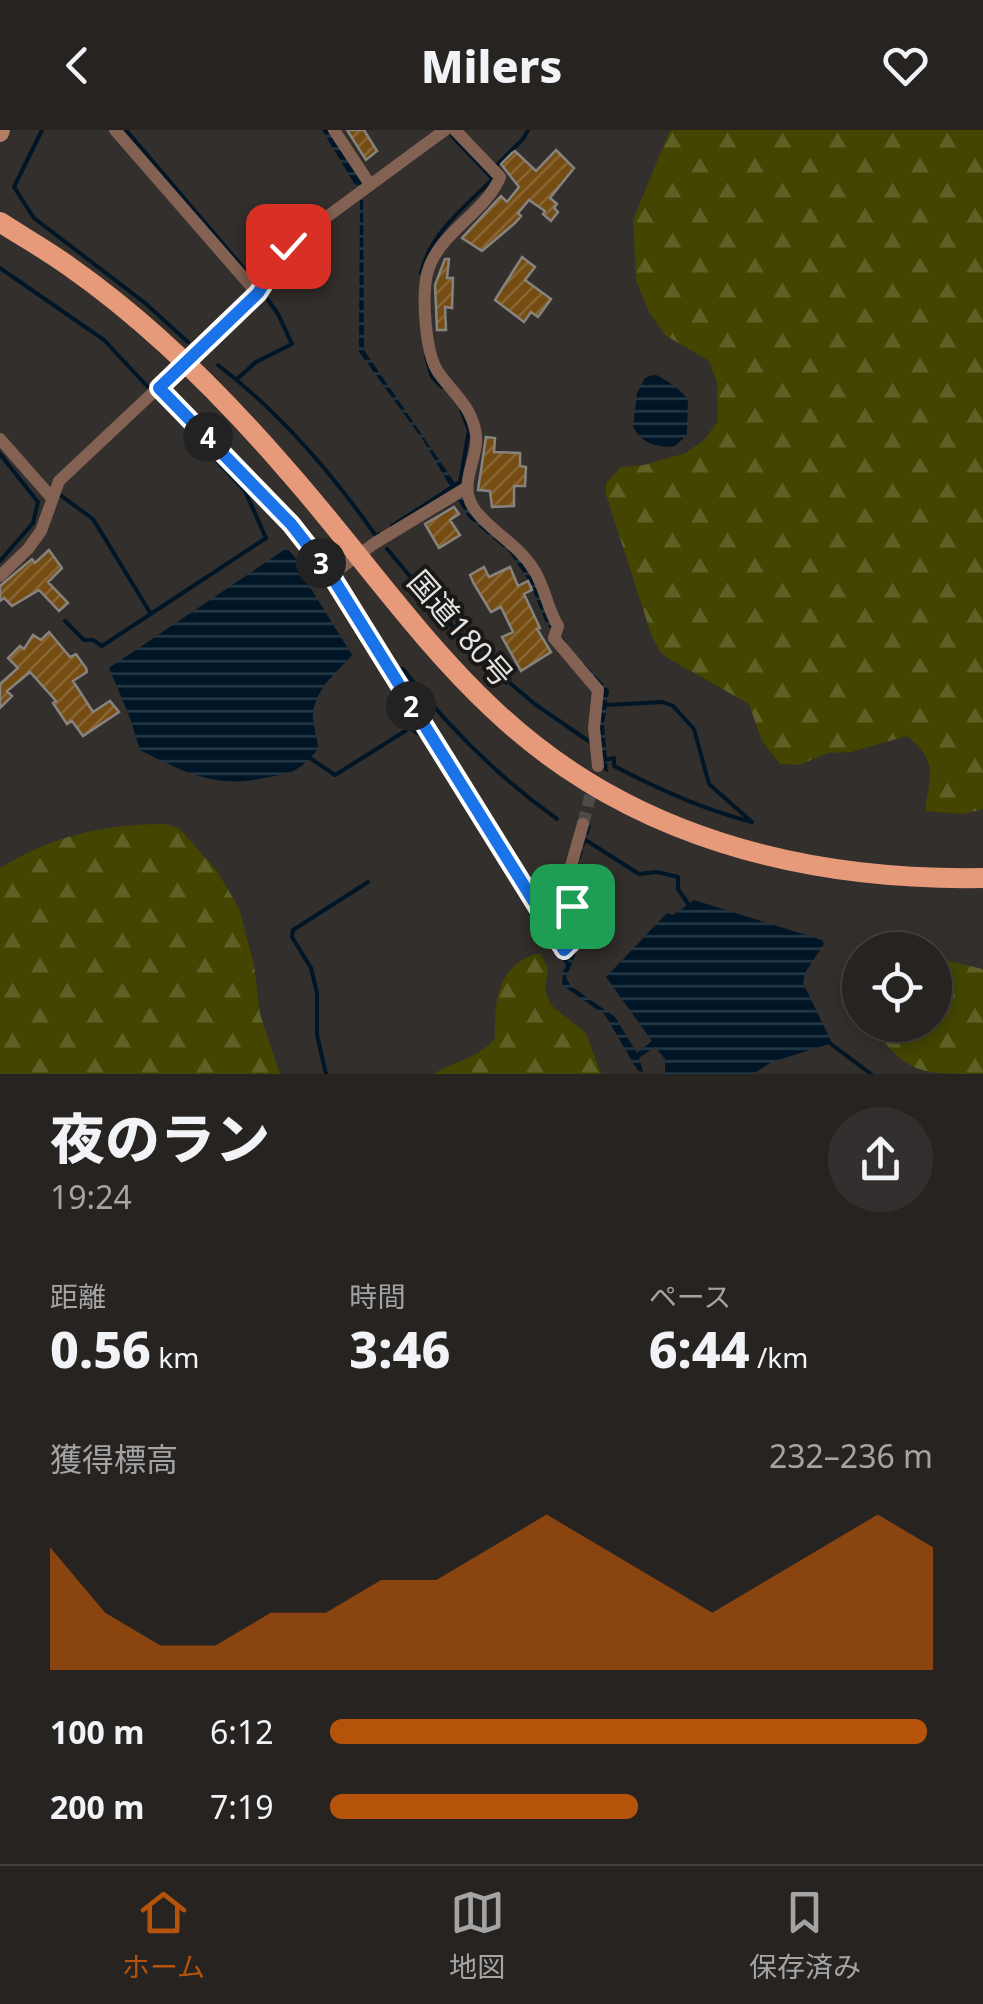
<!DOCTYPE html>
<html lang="ja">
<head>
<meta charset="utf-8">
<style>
  body { margin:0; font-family:"Noto Sans","Noto Sans JP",sans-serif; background:#322f2e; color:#f1f3f6; height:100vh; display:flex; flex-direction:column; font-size:38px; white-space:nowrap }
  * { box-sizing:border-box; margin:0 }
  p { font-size:32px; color:#a4a4a5 }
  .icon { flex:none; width:55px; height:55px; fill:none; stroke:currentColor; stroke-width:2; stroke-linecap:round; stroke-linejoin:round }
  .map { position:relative; height:944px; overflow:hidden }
  .sheet { display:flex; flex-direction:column; background:#262321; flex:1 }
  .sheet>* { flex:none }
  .controls { position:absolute; left:842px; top:802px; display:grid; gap:20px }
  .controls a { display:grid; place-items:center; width:110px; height:110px; border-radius:50%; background:#262321; box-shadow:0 5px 15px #0003,0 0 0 2px #42403f; font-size:50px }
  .pin { position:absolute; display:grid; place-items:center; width:85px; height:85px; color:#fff; margin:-42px; border-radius:20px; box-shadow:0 5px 15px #0006 }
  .km { position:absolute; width:50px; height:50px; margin:-25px; border-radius:50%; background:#222; color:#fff; font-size:28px; line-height:50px; text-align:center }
  .round { display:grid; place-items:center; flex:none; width:105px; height:105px; border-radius:52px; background:#322f2e }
  .head { display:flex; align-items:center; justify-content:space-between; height:170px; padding:0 50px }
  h1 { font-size:55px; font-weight:800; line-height:75px }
  .figures { display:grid; grid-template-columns:repeat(3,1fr); gap:15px; height:170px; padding:10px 50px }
  .figures div { display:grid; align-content:center }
  .figures b { font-size:50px; font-weight:800 }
  .figures small { font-size:28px; font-weight:400 }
  .figures p { font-size:28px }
  .chart { height:280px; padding:20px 50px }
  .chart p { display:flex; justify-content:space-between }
  .chart svg { width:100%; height:180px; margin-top:10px; fill:#b45309; opacity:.7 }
  ul { padding:0 50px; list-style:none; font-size:32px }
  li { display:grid; grid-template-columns:160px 120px 1fr; align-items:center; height:75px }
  li i { height:25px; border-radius:12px; background:#b45309 }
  header { display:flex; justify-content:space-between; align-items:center; height:130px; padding:0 50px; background:#262321; font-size:45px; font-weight:800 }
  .tabs { display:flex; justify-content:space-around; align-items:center; height:140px; border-top:2px solid #42403f; background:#262321; font-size:28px; color:#a4a4a5 }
  .tabs a { display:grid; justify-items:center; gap:5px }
  .tabs .selected { color:#b45309 }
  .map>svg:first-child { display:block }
</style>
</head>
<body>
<header><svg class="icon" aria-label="back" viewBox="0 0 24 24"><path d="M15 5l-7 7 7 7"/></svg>Milers<svg class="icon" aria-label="heart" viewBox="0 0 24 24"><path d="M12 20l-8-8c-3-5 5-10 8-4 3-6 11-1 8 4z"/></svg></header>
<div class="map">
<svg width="983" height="944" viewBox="0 0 983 944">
  <defs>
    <pattern id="forest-firs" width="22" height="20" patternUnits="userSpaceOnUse" patternTransform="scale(2.5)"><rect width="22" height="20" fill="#434500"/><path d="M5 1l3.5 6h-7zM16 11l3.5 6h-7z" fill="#5e6025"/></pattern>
    <pattern id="water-rules" width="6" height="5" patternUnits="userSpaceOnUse" patternTransform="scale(2.5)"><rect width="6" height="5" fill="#001626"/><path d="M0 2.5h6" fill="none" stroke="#253845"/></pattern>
    <pattern id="building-hatch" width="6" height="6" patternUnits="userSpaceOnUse" patternTransform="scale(2.5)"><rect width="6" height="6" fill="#754c12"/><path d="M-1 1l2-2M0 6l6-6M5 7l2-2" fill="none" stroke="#886634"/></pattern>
  </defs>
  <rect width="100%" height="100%" fill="#332f2c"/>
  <path fill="url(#forest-firs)" d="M670 0H983V679L964 684 925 681C930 645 939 632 907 606L851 622 828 623 799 635 780 634 762 611 749 574 671 530 661 523 652 507 606 364V353L621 337 644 335 686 323 704 310 718 291 717 252 709 231 665 205 649 182 636 150 633 90Z
    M165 694 179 698 217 741 239 778 254 836 260 884 280 944H0V738C52 706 105 694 165 694Z
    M540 823 548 839 545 860 551 875 586 903 601 944H434C457 929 477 930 495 908 494 871 497 834 540 823Z
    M935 828 983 839V944C921 944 905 944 872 895H935Z"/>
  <path fill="url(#water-rules)" d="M322 0H332L363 51 364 220 459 359 511 416 535 448 550 488 572 521 609 560 604 595 608 643 603 639 599 610 602 561 546 493 529 451 510 423 468 387 423 310 359 222 360 63Z
    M655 244 675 256 688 269 687 305 675 316C659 319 639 312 633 296L637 263 645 248Z
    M287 418 303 437 305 449 352 525C336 543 313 561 313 587 313 598 318 608 318 619 296 645 290 643 258 649 213 658 180 640 140 620L129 585 109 538Z
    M587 690 592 693 577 739 578 770 584 804 566 848 571 856 615 887 637 923 652 911 606 847 667 783 673 785 694 770 822 810 824 814 805 843 803 853 832 913 772 932 753 944H665V929L655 917 639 928 643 942 638 941 605 885 562 855 563 842 576 813 571 761Z"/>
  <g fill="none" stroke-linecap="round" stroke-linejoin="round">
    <path stroke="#001626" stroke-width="4" d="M42 0 14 57 34 88 145 173 188 212
      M126 0 252 148
      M495 37 523 9 528 0
      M0 138 104 210 245 361 266 408 102 516 93 510H84L65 491
      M421 143C430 104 465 76 493 49L452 6
      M426 227 432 247 442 257
      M218 235C279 282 332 343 376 406L379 404
      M237 249 256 232 292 214 278 184 263 163
      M0 324 38 372 33 393 0 431
      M60 365 93 389 151 484
      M392 396 460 352 469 300 461 280
      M387 419 477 525 536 575 590 612
      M395 539H403C448 597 497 646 557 689
      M606 575 663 572 673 576 694 599 709 654 752 692
      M307 626 335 645 410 598 422 606 537 792
      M604 630 614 628V636C658 659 704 680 752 692
      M584 709 639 744 657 742 678 747V759L691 778
      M550 810 569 835
      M827 911 871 944
      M326 944 317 905V863L311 838 292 807 293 800 368 752"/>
  </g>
  <path fill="url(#building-hatch)" stroke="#87837f" stroke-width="2.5" d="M347 0H364L377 21 366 30Z
    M556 20 574 38 550 68 557 74 554 78 558 82 551 91 543 84 545 81 529 70 518 83 521 86 515 93 482 121 462 108 501 66 507 72 519 57 501 34 512 23 515 21 536 41Z
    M522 127 535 137 525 150 551 169 538 187 531 182 524 192 495 170Z
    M445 129H449L447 148H453L452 178 445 177 446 200H437L435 155Z
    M486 307 495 308 494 322 520 323V336L526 337 525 356H514V376L492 377 490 361 478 360Z
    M454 377 459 384 450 390 460 405 439 418 425 394Z
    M49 420 62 438 48 452 68 473 59 481 39 460 12 476 4 468 0 471V456L32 429 35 433Z
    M484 437 489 447 510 437 518 456 528 451 532 460 524 464 540 498 537 499 551 522 521 541 502 507 513 502 501 477 491 482 474 454 470 445Z
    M49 502 70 527 76 524 86 538 87 542 73 551 93 582 110 571 119 582 83 606 72 591 67 594 53 573 56 571 30 542 7 561 12 566 0 578V554L18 538 8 528 20 516 24 519 33 505 41 510Z"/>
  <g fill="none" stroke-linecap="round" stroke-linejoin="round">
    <path stroke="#4e4a47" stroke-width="12" stroke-dasharray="12 6" stroke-linecap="butt" d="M583 694 595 648"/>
    <path stroke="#846253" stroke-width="12" d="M115 0 257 163
      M334 0 369 53
      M455 0 500 47C485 84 437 103 427 144 422 167 425 222 438 242 452 262 469 274 475 299 482 327 455 353 475 380 490 401 517 413 534 440 545 457 547 478 558 496L554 508 598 560 594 598 598 636
      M159 257 291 394 331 445
      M0 309 51 367
      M466 358 375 413 331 445 565 820 576 808 569 743 583 694
      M0 446 28 419 41 401 59 351 245 176 294 111 445 0"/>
    <path stroke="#b37d65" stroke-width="18" d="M0 3 1 0"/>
    <path stroke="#e69a79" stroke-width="20" d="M0 92C23 107 48 121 70 137 150 193 222 265 286 339 356 418 417 508 494 580 628 707 804 751 983 748"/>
  </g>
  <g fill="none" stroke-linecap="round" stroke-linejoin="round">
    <g stroke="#fff" stroke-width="20">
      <path id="route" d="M288 116 258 163 159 258 291 394 331 445 564 820 576 808 572 776"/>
    </g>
    <use href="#route" stroke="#1a73e8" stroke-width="12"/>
  </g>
  <g text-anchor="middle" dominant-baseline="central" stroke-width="8" stroke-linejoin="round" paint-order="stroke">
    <g font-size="30" fill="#e5e3e1" stroke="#191816">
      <text transform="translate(461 498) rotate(49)">国道180号</text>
    </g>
  </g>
</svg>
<div class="controls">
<a><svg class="icon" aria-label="locate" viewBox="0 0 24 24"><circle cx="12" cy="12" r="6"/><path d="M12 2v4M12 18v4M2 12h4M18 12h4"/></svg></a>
</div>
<div class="pin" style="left:572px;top:776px;background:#1e9e55"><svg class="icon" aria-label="arrive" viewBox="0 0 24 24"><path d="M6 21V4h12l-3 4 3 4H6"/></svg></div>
<div class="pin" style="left:288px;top:116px;background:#d93025"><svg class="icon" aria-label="check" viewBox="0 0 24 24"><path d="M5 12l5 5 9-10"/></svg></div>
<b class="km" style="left:411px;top:576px">2</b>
<b class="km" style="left:321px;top:433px">3</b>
<b class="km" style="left:208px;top:307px">4</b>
</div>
<section class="sheet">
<div class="head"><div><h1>夜のラン</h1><p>19:24</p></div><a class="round"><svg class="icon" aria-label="share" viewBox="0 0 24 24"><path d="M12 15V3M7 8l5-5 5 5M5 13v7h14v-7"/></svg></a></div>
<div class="figures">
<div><p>距離</p><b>0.56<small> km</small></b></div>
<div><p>時間</p><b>3:46</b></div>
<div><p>ペース</p><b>6:44<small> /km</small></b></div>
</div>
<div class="chart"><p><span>獲得標高</span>232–236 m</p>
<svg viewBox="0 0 160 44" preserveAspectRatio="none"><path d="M0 44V14L10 30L20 38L30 38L40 30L50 30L60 22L70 22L80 14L90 6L100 14L110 22L120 30L130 22L140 14L150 6L160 14V44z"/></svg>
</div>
<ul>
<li><b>100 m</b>6:12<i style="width:99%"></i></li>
<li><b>200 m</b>7:19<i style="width:51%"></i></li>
</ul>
</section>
<nav class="tabs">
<a class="selected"><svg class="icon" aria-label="home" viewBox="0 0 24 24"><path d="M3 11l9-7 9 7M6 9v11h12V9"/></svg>ホーム</a>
<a><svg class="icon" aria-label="map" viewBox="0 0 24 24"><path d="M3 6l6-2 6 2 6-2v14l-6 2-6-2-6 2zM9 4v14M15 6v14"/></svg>地図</a>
<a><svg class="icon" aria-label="saved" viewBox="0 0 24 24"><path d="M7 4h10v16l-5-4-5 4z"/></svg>保存済み</a>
</nav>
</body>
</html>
